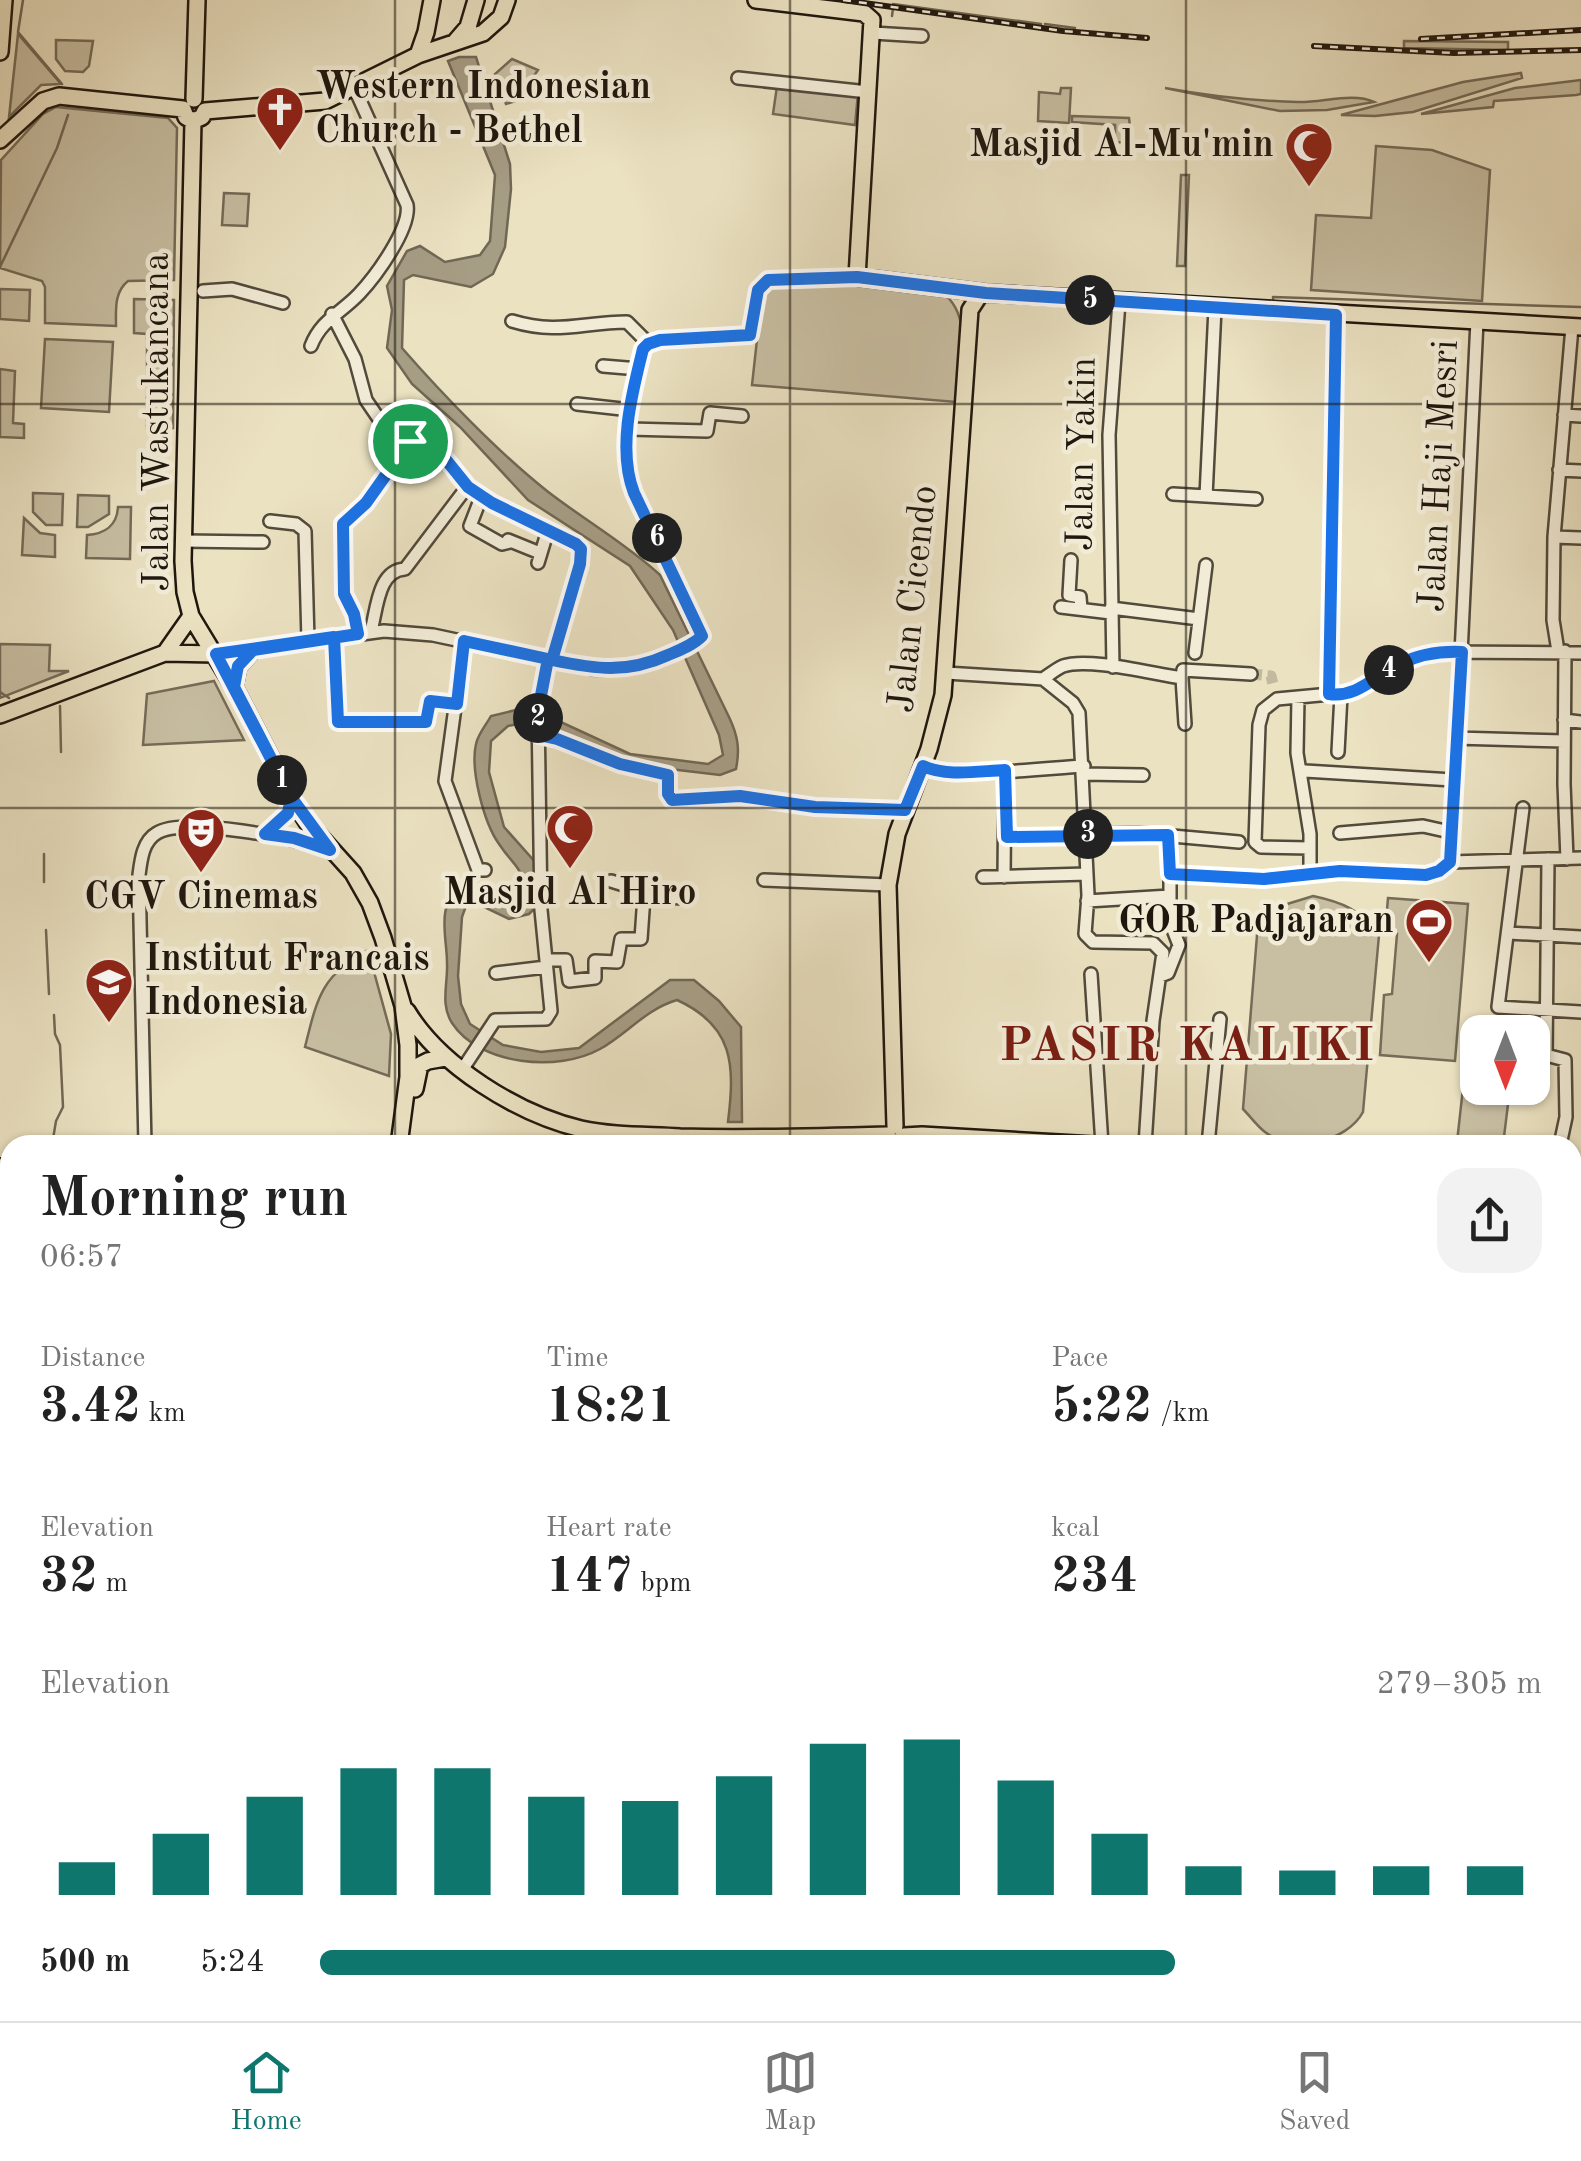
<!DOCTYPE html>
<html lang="en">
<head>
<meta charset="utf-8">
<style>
  body { margin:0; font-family:"Old Standard TT",serif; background:#f2f2f2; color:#222; height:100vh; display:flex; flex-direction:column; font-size:38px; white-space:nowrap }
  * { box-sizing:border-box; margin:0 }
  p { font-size:32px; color:#767676 }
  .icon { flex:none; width:55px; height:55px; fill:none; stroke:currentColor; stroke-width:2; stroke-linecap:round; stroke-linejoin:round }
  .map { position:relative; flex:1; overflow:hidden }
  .sheet { position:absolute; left:0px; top:1135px; width:1582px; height:888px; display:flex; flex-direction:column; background:#fff; border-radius:30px 30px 0 0; box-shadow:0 2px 8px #0004 }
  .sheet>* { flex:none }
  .needle { width:65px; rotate:180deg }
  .fabs { position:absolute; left:1460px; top:1015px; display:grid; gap:20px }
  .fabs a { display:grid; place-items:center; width:90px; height:90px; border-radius:20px; background:#fff; box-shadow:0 2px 8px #0004; font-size:50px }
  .pin { position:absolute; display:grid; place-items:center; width:85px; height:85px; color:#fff; margin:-42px; border:5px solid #fff; border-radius:50%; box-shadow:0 2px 10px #0007 }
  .km { position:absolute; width:50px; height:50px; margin:-25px; border-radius:50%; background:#222; color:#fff; font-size:28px; line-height:50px; text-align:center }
  .round { display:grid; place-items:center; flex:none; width:105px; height:105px; border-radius:30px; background:#f2f2f2 }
  .headline { display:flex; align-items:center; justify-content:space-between; height:170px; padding:0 40px }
  h1 { font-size:55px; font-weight:800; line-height:75px }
  .stats { display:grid; grid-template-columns:repeat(3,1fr); gap:15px; height:170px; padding:10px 40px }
  .stats div { display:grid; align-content:center }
  .stats b { font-size:50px; font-weight:800 }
  .stats small { font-size:28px; font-weight:400 }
  .stats p { font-size:28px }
  .chart { height:280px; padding:20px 40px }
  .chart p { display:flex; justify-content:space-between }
  .chart svg { width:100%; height:180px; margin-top:10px; stroke:#0f766e; stroke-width:6 }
  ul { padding:0 40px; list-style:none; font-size:32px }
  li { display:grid; grid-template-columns:160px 120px 1fr; align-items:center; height:75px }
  li i { height:25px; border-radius:12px; background:#0f766e }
  .menu { display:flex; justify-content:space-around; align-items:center; height:140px; border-top:2px solid #e0e0e0; background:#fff; font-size:28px; color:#767676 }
  .menu a { display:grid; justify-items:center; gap:5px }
  .menu .on { color:#0f766e }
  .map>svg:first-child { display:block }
</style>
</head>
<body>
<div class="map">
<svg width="1581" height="2021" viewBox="0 0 1581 2021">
  <rect width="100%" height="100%" fill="#ebe2c2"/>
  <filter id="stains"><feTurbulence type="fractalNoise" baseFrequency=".002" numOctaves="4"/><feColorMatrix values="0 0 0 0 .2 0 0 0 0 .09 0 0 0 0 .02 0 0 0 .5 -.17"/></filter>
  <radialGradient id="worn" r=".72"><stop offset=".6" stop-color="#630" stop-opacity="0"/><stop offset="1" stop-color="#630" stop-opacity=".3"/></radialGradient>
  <path fill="#c8bfa3" stroke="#746b58" stroke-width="2.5" d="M18 34 61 84 41 85 9 117Z
    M56 40 93 41 89 66 83 72 65 71 56 59Z
    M1404 41 1508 42V50L1404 48Z
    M512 59 538 70 516 101 506 104 495 74Z
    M1521 73 1522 78 1413 112 1375 116 1341 115 1463 82Z
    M1581 80V94L1576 95 1494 101 1493 107 1421 114 1515 88Z
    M777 86 858 93 855 125 773 114Z
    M1061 88H1071L1069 123 1038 121 1039 92 1060 94Z
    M1165 88C1209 96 1253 101 1298 102 1321 103 1353 92 1374 102L1327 110 1280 111Z
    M56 107 168 118 177 128 174 280 128 281C114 292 116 310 116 326L45 323V287L42 281 0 268 1 160 43 114Z
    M1072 116 1129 118 1132 143 1115 142V125L1072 122Z
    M1376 146 1432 150 1490 170 1482 301 1311 290 1316 215 1371 218Z
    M1181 175H1189L1185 266H1177Z
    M224 193 249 194 247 226 222 225Z
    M780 280 941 292C975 314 959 367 956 402L752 385 762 294 767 284Z
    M0 289 30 290 29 321 0 319Z
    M134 299 174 300 173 428H147V334L134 333Z
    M45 339 113 342 109 412 41 408Z
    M0 369 15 371 13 423 24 424V438L0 437Z
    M33 493 63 494 62 525H46L33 512Z
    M78 495 109 496V514L88 527H77Z
    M118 507H131L130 559 86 558 87 535C105 534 117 525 118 507Z
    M24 518 40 533 55 535V557L22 555Z
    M0 644 50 645 49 671H69L0 698Z
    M214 681 244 740 143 745 147 694Z
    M1313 896C1342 902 1361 910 1379 935L1363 1112C1347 1142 1293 1154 1265 1132 1257 1126 1250 1116 1243 1109L1258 923 1284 905Z
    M1388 898 1468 904 1455 1061 1380 1055 1384 995 1392 994 1397 934 1385 933Z
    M368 950 391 1034 389 1076 305 1047C317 999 321 975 368 950Z
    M1465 1070 1477 1072 1478 1088H1510L1503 1145 1457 1142Z"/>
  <path fill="#a69d85" stroke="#706755" stroke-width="2.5" d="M459 57H476L510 164 511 189 505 247 493 274 471 287 413 275 404 280 402 348C443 395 499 453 547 491 583 519 628 545 660 575L729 717C738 736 740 749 736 769L720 775 619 763 523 723 508 726 491 741 489 772 504 827 536 863 537 906 529 914 509 919 478 904 467 903 462 917 458 976 461 1004 470 1024 503 1045 541 1052 579 1048 670 980H694L719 1001 741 1027 742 1122H728C735 1065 734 1026 677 1000 646 1009 627 1034 600 1049 559 1072 480 1066 452 1023 440 1004 448 984 447 963 447 936 435 904 462 886 490 889 495 906 526 899 521 862 518 872 499 844 484 823 470 770 476 744 478 734 486 725 491 716L520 709 563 723 630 754 708 764 723 755 719 735 673 630 630 566 528 500 460 427 412 384 387 348 392 310 387 286 407 251 420 246 445 262 480 255 490 241 495 175 448 61Z"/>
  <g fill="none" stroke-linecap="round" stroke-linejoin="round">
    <path stroke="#706755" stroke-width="2.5" d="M23 0 18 32 62 84
      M893 4 1041 24
      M892 16 893 8
      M1045 24 1075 28
      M0 267 57 148 68 115
      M1273 302V297L1581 307
      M0 692 9 698
      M60 706 61 752
      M44 882V854
      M46 930 49 994
      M52 1145 56 1121 63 1107 60 1045 55 1034 54 1015
      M0 1740H10"/>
    <path stroke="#c2b99e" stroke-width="11" stroke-dasharray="11 5.5" stroke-linecap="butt" d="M1251 674 1271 676 1274 688"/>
    <g stroke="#524a3b" stroke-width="16">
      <path id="minor" d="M873 33 922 36
        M738 78 868 92
        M203 291 232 289 283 303
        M332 314 355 359 366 400 381 422 409 441 436 452 467 487 492 503 570 539 581 549 580 563 553 660
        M512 321C558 335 583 322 627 322L648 343
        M311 346C321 320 341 313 359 294 376 276 411 228 407 205L354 87
        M603 366 639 369
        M577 404 631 410
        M1564 415 1581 416
        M629 429 707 431 710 413 742 416
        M1559 470 1581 471
        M1173 494 1256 499
        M482 495 470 526 502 544 510 542
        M1206 496 1215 308
        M270 521 296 524 305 531 308 641
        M1554 537 1581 538
        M508 540 540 553
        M184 541 263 542
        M1071 560 1069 595 1080 597 1081 609
        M538 563 548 530
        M1061 607 1111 613
        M1111 608 1199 619
        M371 631C377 609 378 570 405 569L467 487
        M357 633 354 614 344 594 343 523 367 503 409 441
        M334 637 339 721 426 722 430 701 457 704
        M464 641 445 781 478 870H485
        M1558 651 1553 620 1554 537 1572 327
        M1565 651 1564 784 1567 859
        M1195 653 1206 565
        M215 654 384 631 433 635 593 669C632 671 660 660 694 643L701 639 700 632 634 493C617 449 632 393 643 349L648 343 660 339 750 335 757 290 768 280 857 277
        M1113 667 1109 435 1119 302
        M946 673 1043 679 1073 703 1079 713 1088 895 1085 934 1093 942 1153 943 1163 953 1153 1021 1145 1145
        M1182 678 1185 724
        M1043 679C1049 675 1056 669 1063 666 1088 657 1153 674 1182 678L1183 670 1251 674
        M1329 694 1336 315
        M1298 697 1297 753 1310 834V874L1378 871 1432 875 1451 862
        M1564 720 1581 722
        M539 735 557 739 620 764 666 774 668 796 672 800 740 796 815 807 905 809
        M1456 738 1564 741
        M1338 752 1341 695
        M923 766C955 780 1045 768 1084 766
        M1305 771 1453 780
        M1084 774 1143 775
        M1523 808 1498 1007 1581 1012
        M1340 833 1423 826 1450 832
        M265 834 288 813 291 797
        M1168 835 1170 875 1265 879 1310 874
        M1007 837 1139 833 1239 842
        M1310 848 1261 847 1255 842 1259 725 1263 710 1277 699 1352 692 1400 664 1436 652 1581 653
        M1548 859 1546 1055 1565 1060 1566 1117 1560 1145
        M1451 862 1477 321
        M1451 862 1581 858
        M983 877 1087 874
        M1004 877 1005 770
        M764 880 888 885
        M611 881 643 891 644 896
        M1087 901 1170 896
        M1509 933 1581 937
        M547 960H566L569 981 595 978V961L617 962 621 939H641L644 896 684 898
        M496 973 546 967
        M1091 974 1102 1145
        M1160 976 1168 973 1179 945 1170 922V875
        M462 1070 495 1020 546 1019 551 1011 541 910 538 711 548 659
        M145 1145 139 875C141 859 143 841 157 833 183 816 300 839 330 850
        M1208 1145 1220 1019
        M1576 1627 1581 1733
        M1572 1800 1581 1788
        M0 1834 10 1835
        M1572 1995 1581 1994
        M81 2012 84 2021
        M299 2012 300 2021
        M1078 2012 1087 2021
        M1349 2012 1350 2021
        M1411 2012V2021
        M400 2021H402
        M458 2021V2012
        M514 2021 516 2012
        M735 2021 739 2012
        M1124 2021 1217 2013"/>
    </g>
    <g stroke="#1f170e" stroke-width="20">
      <path id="major" d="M756 0 864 13 872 20 857 277 986 293 1581 327
        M455 42 468 27 476 0
        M0 52 4 0
        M418 55 426 32 432 0
        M194 99 197 0
        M193 121 183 561 185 592 191 616 234 687 291 797 307 822 353 873 370 903 383 938 403 1006 408 1045V1077L399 1145
        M193 121 202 117 205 111 325 101 418 55 483 33 501 17 507 0
        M0 140 43 101 59 96 183 109 186 117 193 121
        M165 653 191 616
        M234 687 238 666 253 650
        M0 715 165 653 215 654
        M407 1011C440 1066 518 1114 581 1129 613 1136 647 1135 680 1137 749 1139 818 1137 887 1135L890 1141 898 1143
        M415 1089 420 1065 428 1061 445 1058
        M895 1126 888 885 897 834 929 749 943 695 970 310 981 293
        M898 1143 904 1136 922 1135 1094 1145
        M0 1167 10 1168
        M1572 1181H1581
        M1572 1321 1581 1314
        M1572 1477H1581
        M1572 1627H1581
        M1572 1839 1581 1847
        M919 2012V2021
        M1217 2012 1218 2021
        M265 2021 271 2012"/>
    </g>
    <use href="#minor" stroke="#f2ecd7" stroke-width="11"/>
    <use href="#major" stroke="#ebe2c2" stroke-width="15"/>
    <g stroke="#1f170e" stroke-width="6">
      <path id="rail" d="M843 0 1063 31 1147 38
        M1421 39 1581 30
        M1314 46 1454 53 1581 50"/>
    </g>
    <use href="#rail" stroke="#f2ecd7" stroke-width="2.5" stroke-dasharray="8" stroke-linecap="butt"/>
  </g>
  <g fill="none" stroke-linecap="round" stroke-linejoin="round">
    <g stroke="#fff" stroke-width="20">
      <path id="route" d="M410 441 366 503 343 524 344 594 354 614 358 634 253 650 238 666 234 687 291 797 288 813 265 834 294 838 330 850 291 797 216 654 334 637 338 722H426L430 701 457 704 464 641 548 659 538 711 539 735 557 739 620 764 668 775V794L672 800 740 796 815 807 905 810 923 766C947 777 979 771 1005 770L1007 837 1168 835 1170 874 1264 879 1340 871 1426 875 1439 871 1450 862 1462 652C1440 651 1420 654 1400 664 1375 675 1358 698 1329 694L1336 315 986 293 857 277 768 280 758 290 750 335 660 340 648 344 643 349C632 393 617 449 634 493L702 636C693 645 680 650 668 655 627 674 595 669 552 660L580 564 581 549 576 544 492 503 468 487 447 461 436 452 410 441"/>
    </g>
    <use href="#route" stroke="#1a73e8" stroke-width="12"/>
  </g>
  <path fill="none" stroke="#1f170e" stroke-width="2.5" stroke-opacity="0.55" d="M395 0V1145M790 0V1145M1186 0V1145M0 404H1581M0 808H1581M0 1213H10M1572 1213H1581M0 1617H10M1572 1617H1581M395 2012V2021M790 2012V2021M1186 2012V2021"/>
  <defs>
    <g id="church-pin" transform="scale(2.5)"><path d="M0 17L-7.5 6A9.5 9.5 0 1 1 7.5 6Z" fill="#8f2418" stroke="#f2ecd7"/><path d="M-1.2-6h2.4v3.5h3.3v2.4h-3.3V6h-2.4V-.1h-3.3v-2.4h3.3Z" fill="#fff"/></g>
    <g id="mosque-pin" transform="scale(2.5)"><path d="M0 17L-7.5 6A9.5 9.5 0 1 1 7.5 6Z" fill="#8f2418" stroke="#f2ecd7"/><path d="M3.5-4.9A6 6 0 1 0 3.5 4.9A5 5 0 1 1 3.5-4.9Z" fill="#fff"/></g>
    <g id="theatre-pin" transform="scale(2.5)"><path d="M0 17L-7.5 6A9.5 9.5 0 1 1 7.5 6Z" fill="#8f2418" stroke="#f2ecd7"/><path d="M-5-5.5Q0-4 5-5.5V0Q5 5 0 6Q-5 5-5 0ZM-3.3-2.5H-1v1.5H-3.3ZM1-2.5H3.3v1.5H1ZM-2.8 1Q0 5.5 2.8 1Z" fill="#fff"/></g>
    <g id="stadium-pin" transform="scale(2.5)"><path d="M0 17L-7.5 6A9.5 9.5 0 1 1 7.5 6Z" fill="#8f2418" stroke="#f2ecd7"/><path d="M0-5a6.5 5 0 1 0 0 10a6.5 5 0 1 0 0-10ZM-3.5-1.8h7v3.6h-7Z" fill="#fff"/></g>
    <g id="university-pin" transform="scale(2.5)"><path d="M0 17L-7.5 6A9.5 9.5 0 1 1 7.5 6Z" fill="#8f2418" stroke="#f2ecd7"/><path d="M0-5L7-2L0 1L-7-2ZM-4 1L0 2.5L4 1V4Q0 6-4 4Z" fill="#fff"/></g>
  </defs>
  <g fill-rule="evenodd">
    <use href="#church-pin" x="280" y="110"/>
    <use href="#mosque-pin" x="1309" y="146"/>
    <use href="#mosque-pin" x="570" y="828"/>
    <use href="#theatre-pin" x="201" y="832"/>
    <use href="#stadium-pin" x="1429" y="922"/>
    <use href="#university-pin" x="109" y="982"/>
  </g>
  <g text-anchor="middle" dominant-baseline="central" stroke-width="9" stroke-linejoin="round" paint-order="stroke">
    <g font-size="38" font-weight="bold" fill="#1f170e" stroke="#f2ecd7" text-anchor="start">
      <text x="315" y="88">Western Indonesian<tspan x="315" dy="44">Church - Bethel</tspan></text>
      <text x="1274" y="146" text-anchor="end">Masjid Al-Mu'min</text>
      <text x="570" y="894" text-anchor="middle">Masjid Al Hiro</text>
      <text x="201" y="898" text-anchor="middle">CGV Cinemas</text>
      <text x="1394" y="922" text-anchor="end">GOR Padjajaran</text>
      <text x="144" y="960">Institut Francais<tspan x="144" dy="44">Indonesia</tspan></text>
    </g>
    <g font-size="38" fill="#1f170e" stroke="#f2ecd7">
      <text transform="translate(158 422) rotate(-90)">Jalan Wastukancana</text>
      <text transform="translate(1083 454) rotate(-89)">Jalan Yakin</text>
      <text transform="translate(1440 476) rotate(-87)">Jalan Haji Mesri</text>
      <text transform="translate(914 599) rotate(-84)">Jalan Cicendo</text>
    </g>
    <g font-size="48" font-weight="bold" letter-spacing="2.5" fill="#7a1f14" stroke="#f2ecd7">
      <text x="1188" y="1047">PASIR KALIKI</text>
    </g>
  </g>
  <rect width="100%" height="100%" filter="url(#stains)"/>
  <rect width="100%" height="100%" fill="url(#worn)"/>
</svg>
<div class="fabs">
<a><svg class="needle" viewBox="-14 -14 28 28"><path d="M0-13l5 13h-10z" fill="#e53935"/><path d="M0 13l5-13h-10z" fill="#767676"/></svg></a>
</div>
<div class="pin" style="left:410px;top:441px;background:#1e9e55"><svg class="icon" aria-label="arrive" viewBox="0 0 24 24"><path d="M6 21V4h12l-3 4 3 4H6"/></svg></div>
<b class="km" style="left:282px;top:780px">1</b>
<b class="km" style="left:538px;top:718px">2</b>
<b class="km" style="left:1088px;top:834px">3</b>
<b class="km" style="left:1389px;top:670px">4</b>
<b class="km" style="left:1090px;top:300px">5</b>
<b class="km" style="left:657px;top:538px">6</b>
<section class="sheet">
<div class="headline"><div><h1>Morning run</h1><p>06:57</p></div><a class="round"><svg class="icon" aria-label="share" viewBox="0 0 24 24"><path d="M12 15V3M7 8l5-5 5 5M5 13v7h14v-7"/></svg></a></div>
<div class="stats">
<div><p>Distance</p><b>3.42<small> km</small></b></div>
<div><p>Time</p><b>18:21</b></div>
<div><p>Pace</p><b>5:22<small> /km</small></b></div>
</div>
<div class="stats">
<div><p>Elevation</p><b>32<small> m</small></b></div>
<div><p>Heart rate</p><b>147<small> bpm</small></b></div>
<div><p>kcal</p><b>234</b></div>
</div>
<div class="chart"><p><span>Elevation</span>279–305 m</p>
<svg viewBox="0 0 160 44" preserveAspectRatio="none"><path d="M5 44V36M15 44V29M25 44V20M35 44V13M45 44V13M55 44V20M65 44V21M75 44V15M85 44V7M95 44V6M105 44V16M115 44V29M125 44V37M135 44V38M145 44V37M155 44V37"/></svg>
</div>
<ul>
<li><b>500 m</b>5:24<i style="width:70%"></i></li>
</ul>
</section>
</div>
<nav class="menu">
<a class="on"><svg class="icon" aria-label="home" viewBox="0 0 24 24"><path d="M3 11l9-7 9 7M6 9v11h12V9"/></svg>Home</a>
<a><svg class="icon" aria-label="map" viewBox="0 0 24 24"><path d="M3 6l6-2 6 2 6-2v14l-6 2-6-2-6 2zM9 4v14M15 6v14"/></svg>Map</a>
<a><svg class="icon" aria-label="saved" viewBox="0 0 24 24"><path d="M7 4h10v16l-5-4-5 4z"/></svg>Saved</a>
</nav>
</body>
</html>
